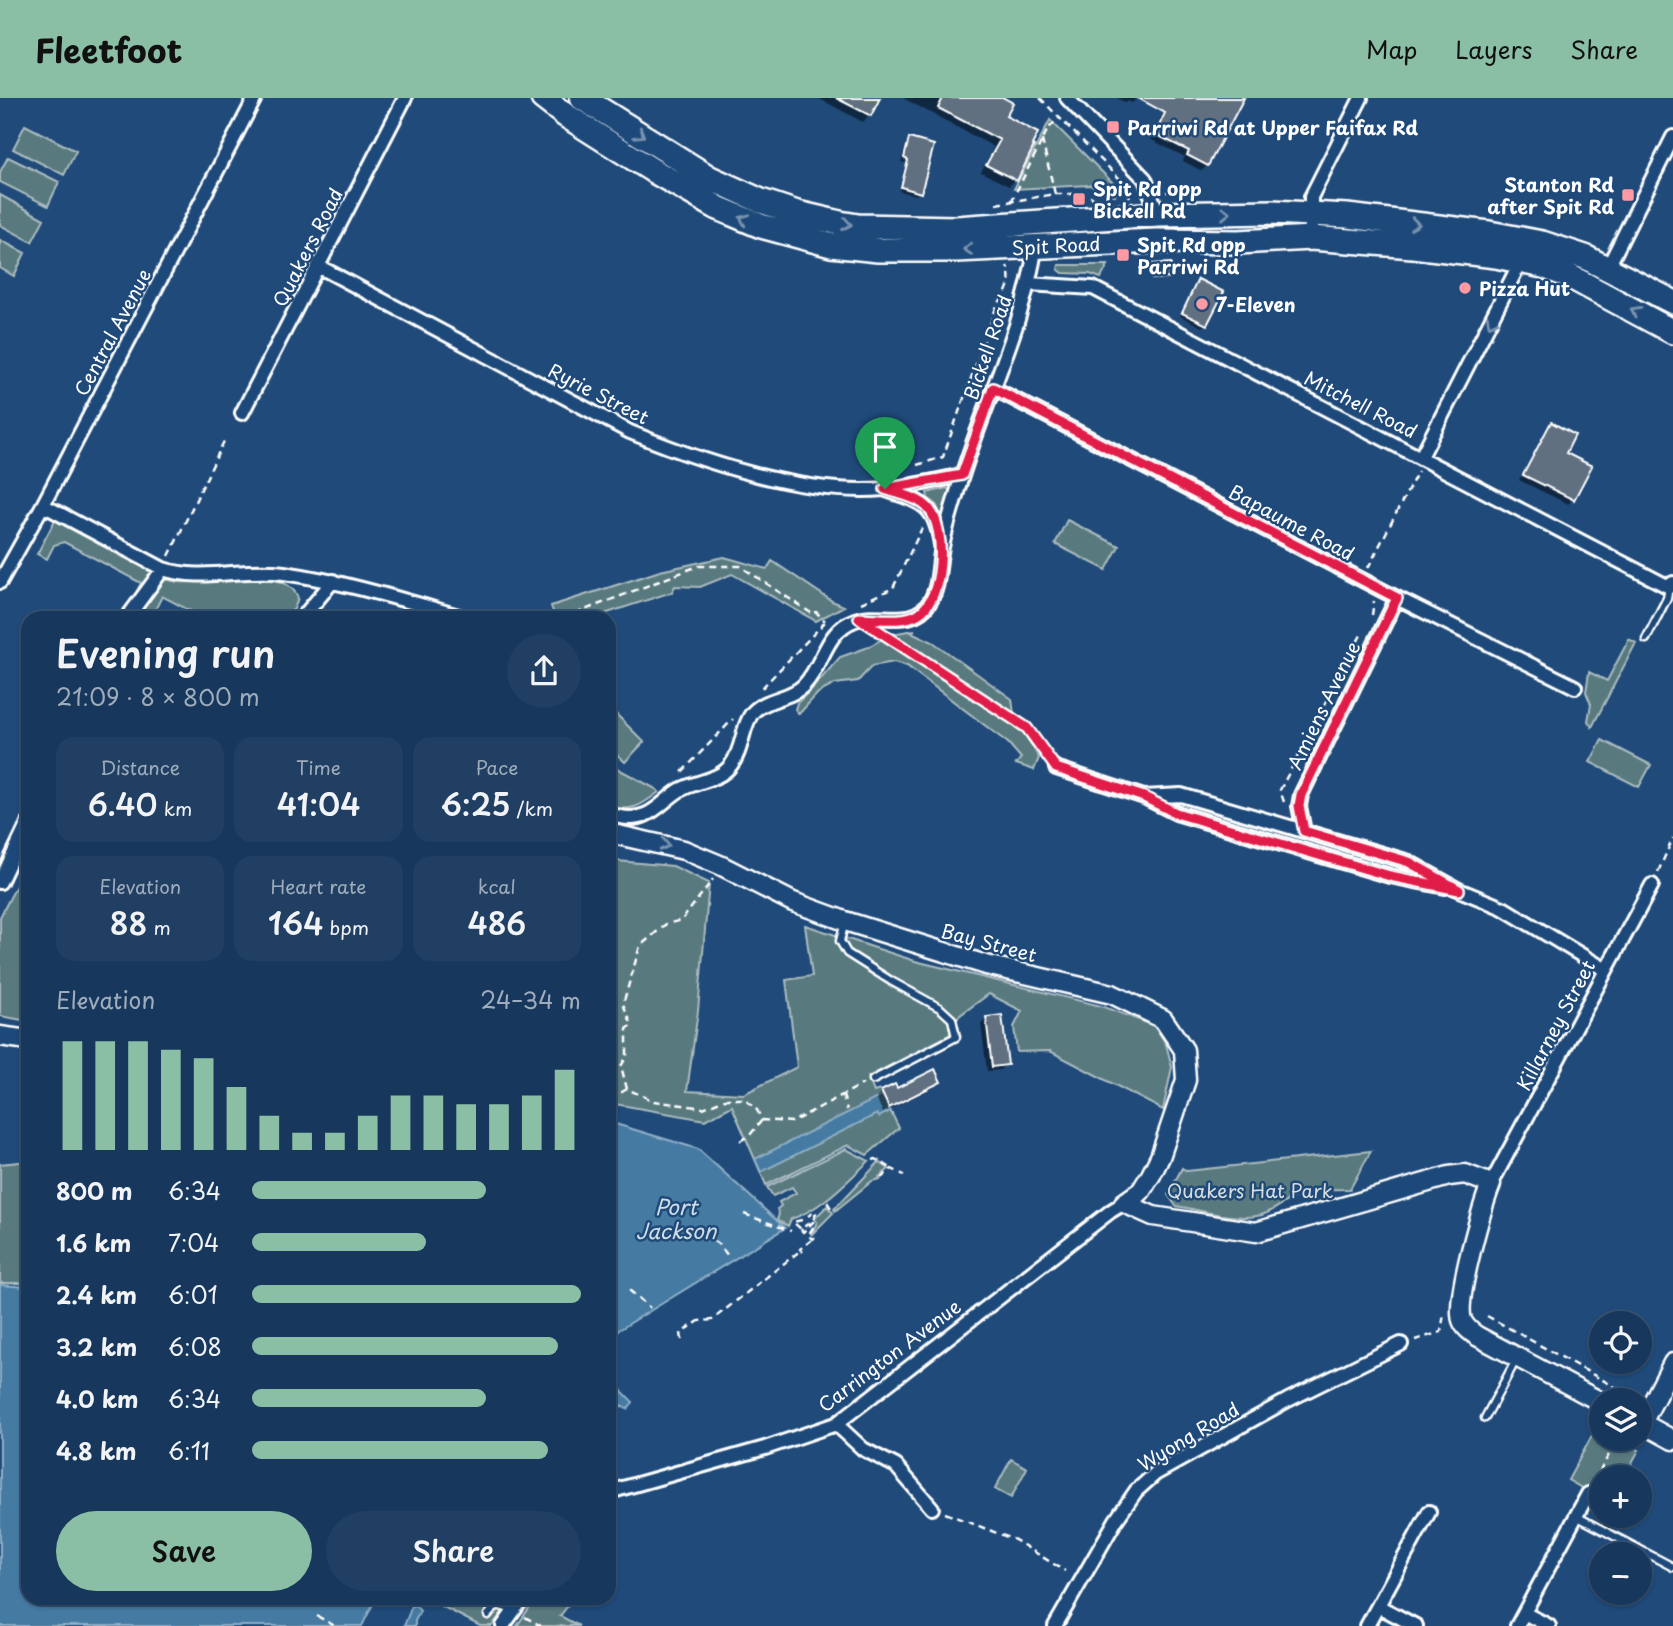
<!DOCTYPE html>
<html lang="en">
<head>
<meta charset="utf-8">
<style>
  body { margin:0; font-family:"Playpen Sans",sans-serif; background:#203f62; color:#f1f3f6; height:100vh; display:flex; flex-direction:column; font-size:26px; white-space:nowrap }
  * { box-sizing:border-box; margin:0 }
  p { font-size:23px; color:#9eacbb }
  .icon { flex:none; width:38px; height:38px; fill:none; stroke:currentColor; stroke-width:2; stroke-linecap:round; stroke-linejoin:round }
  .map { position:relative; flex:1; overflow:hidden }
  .sheet { position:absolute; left:21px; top:513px; width:595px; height:994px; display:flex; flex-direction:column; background:#17385c; border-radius:21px; box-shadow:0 2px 5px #0004,0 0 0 2px #365272 }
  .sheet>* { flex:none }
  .buttons { position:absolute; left:1589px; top:1213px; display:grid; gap:14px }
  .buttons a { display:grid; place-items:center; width:63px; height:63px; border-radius:50%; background:#17385c; box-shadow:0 2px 5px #0004,0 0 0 2px #365272; font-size:35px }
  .pin { position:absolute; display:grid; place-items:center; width:60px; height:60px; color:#fff; margin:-72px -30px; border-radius:50% 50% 50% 0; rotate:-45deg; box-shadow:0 0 7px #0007 }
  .pin .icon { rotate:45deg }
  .round { display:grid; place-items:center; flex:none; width:74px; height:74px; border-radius:37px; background:#203f62 }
  .summary { display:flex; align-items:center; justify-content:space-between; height:119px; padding:0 35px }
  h1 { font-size:38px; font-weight:600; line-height:52px }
  .figures { display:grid; grid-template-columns:repeat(3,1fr); gap:10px; height:119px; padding:7px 35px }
  .figures div { display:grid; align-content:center; border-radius:18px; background:#203f62; text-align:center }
  .figures b { font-size:30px; font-weight:600 }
  .figures small { font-size:19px; font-weight:400 }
  .figures p { font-size:19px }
  .chart { height:196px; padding:14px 35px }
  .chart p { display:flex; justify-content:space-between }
  .chart svg { width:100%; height:126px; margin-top:7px; stroke:#8abfa5; stroke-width:6 }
  .primary-button { display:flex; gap:14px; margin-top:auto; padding:14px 35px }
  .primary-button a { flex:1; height:80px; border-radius:42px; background:#8abfa5; color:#111; font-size:28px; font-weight:600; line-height:80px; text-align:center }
  .primary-button a+a { background:#203f62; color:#f1f3f6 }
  ul { padding:0 35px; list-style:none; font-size:23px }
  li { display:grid; grid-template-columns:112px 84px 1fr; align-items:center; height:52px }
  li i { height:18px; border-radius:9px; background:#8abfa5 }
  header { display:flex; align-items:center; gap:42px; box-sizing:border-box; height:98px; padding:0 35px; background:#8abfa5; color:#111 }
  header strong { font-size:33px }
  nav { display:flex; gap:38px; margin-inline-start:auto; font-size:24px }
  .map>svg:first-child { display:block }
</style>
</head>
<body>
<header>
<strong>Fleetfoot</strong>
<nav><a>Map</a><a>Layers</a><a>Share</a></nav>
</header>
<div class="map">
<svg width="1673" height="1528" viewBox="0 0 1673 1528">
  <rect width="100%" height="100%" fill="#1f4a7a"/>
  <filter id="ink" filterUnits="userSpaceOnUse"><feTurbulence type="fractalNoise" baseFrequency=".0143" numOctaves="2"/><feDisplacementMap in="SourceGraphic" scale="14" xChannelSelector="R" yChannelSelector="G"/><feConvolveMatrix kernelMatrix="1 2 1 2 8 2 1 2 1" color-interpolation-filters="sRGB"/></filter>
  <g filter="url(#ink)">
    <path fill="#597a7f" stroke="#acbcbf" stroke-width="2" d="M1050 22 1119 91 1115 97 1102 94 1090 87 1014 91Z
      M25 27 76 53 64 77 13 51Z
      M8 59 59 84 48 108 0 84V74Z
      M0 97 44 121 32 144 0 127Z
      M0 142 25 155 14 178 0 170Z
      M1059 167H1108L1101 180 1090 176 1063 175 1058 171Z
      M947 390 951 394 943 416H940L936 406 928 400 927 395Z
      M55 422 152 472V480C163 479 169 483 179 484 210 488 285 464 298 500L294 511 282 520H204L162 498 151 520H123L141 485 64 444 54 447 47 461 37 456Z
      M1067 422 1119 448 1106 472 1055 446Z
      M724 459 767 471 772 463 832 503 844 508 816 523 732 476 700 489 675 488 672 494 592 520H555L551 508 660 473Z
      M915 532 911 534 933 544 1012 601 1014 616 1039 660 1034 672 1016 666 1021 660 1008 645 907 568 894 564 872 568 858 583 835 586 818 595 799 616 795 611 797 605 814 589 840 559 866 550 891 536Z
      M1629 541 1636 545 1592 629 1588 623 1591 606 1586 594 1589 574 1607 583Z
      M609 609 644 644 625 664 609 649Z
      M1602 642 1651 667 1639 689 1590 664Z
      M609 666 656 691 659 694C642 707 631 715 609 708Z
      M617 763 673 768 709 785 698 913 687 993 744 996 797 969 786 882 812 878 805 827 915 863 1101 908 1155 928 1166 946 1172 969 1163 1012 1050 953 1017 954 1014 929 1022 913 989 896 959 918 949 937 868 979 874 994 880 992 899 1030 867 1057 848 1047 766 1087 732 1008 705 1022 609 1005V779Z
      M28 773V923L0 918V819L19 782Z
      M846 1051 869 1063C845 1085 822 1111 791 1121L788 1128 777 1122 779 1116 777 1111 781 1108 779 1104 796 1095 792 1089 773 1098 767 1089Z
      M1371 1053 1350 1091C1331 1091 1313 1091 1296 1098 1282 1104 1272 1116 1257 1118 1231 1122 1201 1112 1176 1108L1168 1097 1182 1070 1187 1073Z
      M28 1063V1185H0V1066Z
      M879 1064 889 1071 879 1079 880 1081 872 1083 835 1113 834 1111Z
      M827 1108 833 1115 811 1137 817 1124 814 1121Z
      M1596 1330 1601 1333V1340L1616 1341 1639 1352 1624 1379H1601V1401L1568 1382Z
      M1011 1361 1027 1370 1011 1400 995 1391Z
      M426 1500H512L492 1528H480Z
      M536 1500H574L560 1518 579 1528H517Z"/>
    <path fill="#447aa2" stroke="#8fafc7" stroke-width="2" d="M883 997 890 1013 879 1019 877 1016 761 1074 755 1061Z
      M609 1024 698 1051 785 1130 609 1238Z
      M0 1187 28 1189V1500H376L362 1528H0Z
      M621 1292 633 1304 628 1311 610 1303Z
      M415 1507 420 1513 415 1523V1528H404L412 1508Z"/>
    <path fill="#0007" d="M818 0H878L869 17 863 24Z
      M903 0H1003L1004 19 1015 82 1009 88 981 74 994 49Z
      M1117 0H1137L1132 5 1128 3 1126 5Z
      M1171 0H1242L1207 67 1202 73 1183 63 1185 59 1150 41Z
      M910 42 919 94 916 97 899 93 906 65 901 64 906 46Z
      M1195 187 1206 226 1202 229 1180 218Z
      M1551 326 1564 355 1573 401 1568 406 1519 382Z
      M987 921 1006 966 1000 972 987 973 981 926Z
      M939 984 934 989 883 1015 876 1000 882 994Z"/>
    <path fill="#607080" stroke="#fff" stroke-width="2" d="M836 0H880L871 18Z
      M943 0H1004L1013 5 1006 18 1038 35 1032 47 1034 48 1017 83 986 67 1000 42 938 10Z
      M1138 0H1244L1208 68 1187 57 1189 53 1155 36 1165 15Z
      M909 40 934 47 921 95 901 89 908 62 904 60Z
      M1171 165V180L1152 181 1151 166Z
      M1198 181 1224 194 1207 227 1182 215Z
      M1551 324 1575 337 1566 355 1592 368 1574 402 1523 377Z
      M1002 917 1008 967 992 969 986 919Z
      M935 971 941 984 889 1010 881 993 895 986 897 990Z"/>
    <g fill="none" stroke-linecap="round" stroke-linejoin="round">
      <g stroke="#fff" stroke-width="11">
        <path id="lane" d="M1646 541 1667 500 1669 489
          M845 824 840 843 847 855 891 883 940 910 952 921 956 939 873 982
          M1485 1320 1517 1260
          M1576 1418 1673 1469
          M488 1517 497 1507 514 1512"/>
      </g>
      <g stroke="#fff" stroke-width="18">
        <path id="street" d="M1067 0 1145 81 1158 116
          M1311 140V99L1361 0
          M318 168 630 334C703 364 804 398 884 391 910 389 937 382 962 377
          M1606 173 1673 39
          M1028 186 1093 190 1669 489 1673 485
          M993 290 1397 500 1575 589
          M242 315 405 0
          M1421 359 1521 163
          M886 392C922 404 935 406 941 447
          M43 407 163 471C203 484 243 469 284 475 346 484 406 503 466 520
          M0 484 43 407 255 0
          M127 520 163 471
          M302 520 333 483
          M1056 670 1144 699 1176 715 1390 778 1445 789
          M1144 699 1181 697 1409 764 1459 792 1503 810 1606 872
          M609 716C621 720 634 722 645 717 658 712 668 699 680 692 696 683 719 683 731 667 743 652 742 627 753 614 766 600 791 601 804 587 824 566 825 533 855 522 879 513 912 531 929 505 940 489 938 467 942 449 947 425 955 401 962 378 986 301 1024 227 1036 146
          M1304 733 1299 708 1301 697 1397 500
          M0 784 28 725
          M1491 1086 1652 787
          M836 1326 863 1351 896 1368 932 1410
          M609 1394 765 1350 836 1326 1111 1113 1124 1105
          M1378 1508 1416 1528
          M1524 1515 1549 1528
          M503 1528 523 1500
          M1055 1528 1116 1422 1136 1393 1155 1376 1288 1302 1401 1246
          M1367 1528 1429 1414
          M1517 1528 1588 1396"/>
      </g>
      <g stroke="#fff" stroke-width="23">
        <path id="secondary" d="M609 735 684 752 720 767 793 804 845 823 986 867 1112 896 1163 921 1184 952 1186 982 1160 1059 1151 1077 1141 1093 1124 1105 1153 1118 1256 1134 1449 1078 1465 1076 1491 1086C1482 1109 1455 1201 1462 1222 1465 1230 1471 1234 1477 1238L1601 1304
          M0 938 28 942
          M1640 1324 1673 1342
          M1642 1325 1673 1265"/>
      </g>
      <g stroke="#fff" stroke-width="28">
        <path id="highway" d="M543 0 565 17 652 72 718 110 761 128 831 147 878 152H956L1156 143 1238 144 1311 140 1413 148 1496 158 1543 168 1569 178 1673 234
          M582 0 710 80 761 103 797 115 840 125 858 128 956 130 1158 116 1273 114 1347 118 1489 135 1542 145 1585 159 1673 204"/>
      </g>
      <path stroke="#fff" stroke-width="2.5" stroke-dasharray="7 5" stroke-linecap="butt" d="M1040 0 1121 82 1130 99
        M1042 42 1055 96
        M1166 94 1182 92 1190 95
        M1011 104 1048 31 1059 20
        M996 106 1055 96H1088L1095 102
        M917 367 943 359 997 207C1007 195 1013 184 1007 168
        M169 458 226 339
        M1368 470 1418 373
        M861 505 893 490 922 430
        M1372 517 1374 503
        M564 520 698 468H740L814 517 816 514 825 523
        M880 533 1027 630 1047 658
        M762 590 825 524
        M682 674 733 621
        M1284 704 1280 692 1362 535
        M1658 774 1673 740
        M627 991 621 968 627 958V931L632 927 623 906 640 848 666 826 682 822 713 781
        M609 993 622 994 627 991 654 1003 703 1010 725 1001H744L757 1012 762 1022 792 1024 863 986
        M843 997 847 1012
        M740 1043 750 1037 762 1022
        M873 1062 876 1061 892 1071
        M881 1080 892 1071 904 1077
        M827 1104 833 1113
        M744 1116 791 1133
        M802 1122 793 1124 801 1131 813 1122 816 1115 815 1113 808 1118
        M801 1131 803 1134 813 1124 815 1126 808 1138 813 1141 818 1136
        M704 1136 718 1146 730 1160
        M803 1154 800 1151 813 1141
        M629 1192 650 1210
        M1487 1218 1617 1290 1634 1296
        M609 1236 614 1238
        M682 1242 681 1235 699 1223 712 1222 801 1152
        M1415 1242 1441 1234 1444 1216
        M1594 1384 1618 1340
        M945 1415 1015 1442 1065 1473
        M350 1500 354 1502
        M461 1500 480 1512
        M317 1518 335 1528
        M525 1519 541 1528"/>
      <use href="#lane" stroke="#1f4a7a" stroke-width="6"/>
      <use href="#street" stroke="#1f4a7a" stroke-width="12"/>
      <use href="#secondary" stroke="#1f4a7a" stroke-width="18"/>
      <use href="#highway" stroke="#1f4a7a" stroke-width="23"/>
    </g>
    <defs><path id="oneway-chevron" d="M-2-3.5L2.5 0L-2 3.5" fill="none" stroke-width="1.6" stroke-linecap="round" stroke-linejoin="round" transform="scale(1.75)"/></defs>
    <g stroke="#7992af">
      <use href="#oneway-chevron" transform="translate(640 36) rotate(32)"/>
      <use href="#oneway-chevron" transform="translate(1226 115) rotate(-1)"/>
      <use href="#oneway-chevron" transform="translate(744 121) rotate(-157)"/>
      <use href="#oneway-chevron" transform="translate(847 126) rotate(9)"/>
      <use href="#oneway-chevron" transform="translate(1415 126) rotate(7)"/>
      <use href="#oneway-chevron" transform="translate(968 151) rotate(177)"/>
      <use href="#oneway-chevron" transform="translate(1635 213) rotate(-151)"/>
      <use href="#oneway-chevron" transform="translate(1491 224) rotate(118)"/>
      <use href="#oneway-chevron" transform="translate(665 747) rotate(14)"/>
    </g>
  </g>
  <g fill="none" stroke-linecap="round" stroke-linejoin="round" filter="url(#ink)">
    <g stroke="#fff" stroke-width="14">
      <path id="route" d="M993 290 1397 500 1301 697 1299 708 1304 733 1409 764 1459 792 1390 778 1176 715 1144 699 1056 670 1027 630 859 520C877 520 903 525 918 516 944 501 947 432 929 411 919 399 899 396 885 391L962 377Z"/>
    </g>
    <use href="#route" stroke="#e11d48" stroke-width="9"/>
  </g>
  <g fill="#ff9aa2" stroke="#1f4a7a" stroke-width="2.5">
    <rect x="1106" y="22" width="14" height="14" rx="3.5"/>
    <rect x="1621" y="90" width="14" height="14" rx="3.5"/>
    <rect x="1072" y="94" width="14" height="14" rx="3.5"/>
    <rect x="1116" y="150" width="14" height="14" rx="3.5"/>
    <circle cx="1465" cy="190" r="7"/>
    <circle cx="1202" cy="206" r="7"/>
  </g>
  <g text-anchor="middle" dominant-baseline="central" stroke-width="5" stroke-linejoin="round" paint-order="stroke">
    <g font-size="19" font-weight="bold" fill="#fff" stroke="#1f4a7a" text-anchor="start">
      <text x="1127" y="29">Parriwi Rd at Upper Faifax Rd</text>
      <text x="1614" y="86" text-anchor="end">Stanton Rd<tspan x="1614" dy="22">after Spit Rd</tspan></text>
      <text x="1093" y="90">Spit Rd opp<tspan x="1093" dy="22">Bickell Rd</tspan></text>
      <text x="1137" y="146">Spit Rd opp<tspan x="1137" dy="22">Parriwi Rd</tspan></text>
      <text x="1479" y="190">Pizza Hut</text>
      <text x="1216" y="206">7-Eleven</text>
    </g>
    <g font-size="19" fill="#fff" stroke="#1f4a7a">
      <text transform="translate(1056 147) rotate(-3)">Spit Road</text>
      <text transform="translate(307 149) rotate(-63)">Quakers Road</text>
      <text transform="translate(112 234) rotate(-62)">Central Avenue</text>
      <text transform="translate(987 249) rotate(-71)">Bickell Road</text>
      <text transform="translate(599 295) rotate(27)">Ryrie Street</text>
      <text transform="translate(1361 306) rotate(27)">Mitchell Road</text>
      <text transform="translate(1292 424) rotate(28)">Bapaume Road</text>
      <text transform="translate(1323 607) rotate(-64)">Amiens Avenue</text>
      <text transform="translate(989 844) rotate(15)">Bay Street</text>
      <text transform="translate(1555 927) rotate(-62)">Killarney Street</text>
      <text transform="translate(889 1257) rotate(-37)">Carrington Avenue</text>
      <text transform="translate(1188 1338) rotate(-31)">Wyong Road</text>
    </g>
    <g font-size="19" fill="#d6dedf" stroke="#1f4a7a">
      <text x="1250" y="1092">Quakers Hat Park</text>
    </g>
    <g font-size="21" font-style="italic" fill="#d0dee8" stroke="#1f4a7a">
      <text x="676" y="1108">Port<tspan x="676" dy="24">Jackson</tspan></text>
    </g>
  </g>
</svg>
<div class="buttons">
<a><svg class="icon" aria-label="locate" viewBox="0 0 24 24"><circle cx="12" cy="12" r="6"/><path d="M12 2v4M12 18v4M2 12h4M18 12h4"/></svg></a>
<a><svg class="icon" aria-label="layers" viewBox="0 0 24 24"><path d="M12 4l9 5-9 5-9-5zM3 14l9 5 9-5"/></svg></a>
<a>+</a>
<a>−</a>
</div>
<div class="pin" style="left:885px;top:391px;background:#1e9e55"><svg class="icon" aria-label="arrive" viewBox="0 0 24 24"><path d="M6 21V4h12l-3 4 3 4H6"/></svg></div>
<section class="sheet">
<div class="summary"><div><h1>Evening run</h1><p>21:09 · 8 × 800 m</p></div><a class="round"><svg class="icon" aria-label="share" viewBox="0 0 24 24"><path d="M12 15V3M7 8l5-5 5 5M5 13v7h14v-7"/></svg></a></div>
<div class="figures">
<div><p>Distance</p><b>6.40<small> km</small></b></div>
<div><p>Time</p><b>41:04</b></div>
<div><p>Pace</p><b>6:25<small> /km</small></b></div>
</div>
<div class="figures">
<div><p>Elevation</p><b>88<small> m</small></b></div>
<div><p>Heart rate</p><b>164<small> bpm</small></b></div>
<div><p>kcal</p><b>486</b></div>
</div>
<div class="chart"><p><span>Elevation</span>24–34 m</p>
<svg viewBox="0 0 160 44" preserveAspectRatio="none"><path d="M5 44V6M15 44V6M25 44V6M35 44V9M45 44V12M55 44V22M65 44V32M75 44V38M85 44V38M95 44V32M105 44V25M115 44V25M125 44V28M135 44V28M145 44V25M155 44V16"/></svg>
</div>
<ul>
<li><b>800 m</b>6:34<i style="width:71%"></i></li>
<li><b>1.6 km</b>7:04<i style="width:53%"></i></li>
<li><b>2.4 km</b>6:01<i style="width:100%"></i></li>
<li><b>3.2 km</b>6:08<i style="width:93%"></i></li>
<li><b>4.0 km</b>6:34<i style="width:71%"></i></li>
<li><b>4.8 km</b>6:11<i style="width:90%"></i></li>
</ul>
<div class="primary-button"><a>Save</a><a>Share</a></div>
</section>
</div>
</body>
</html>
